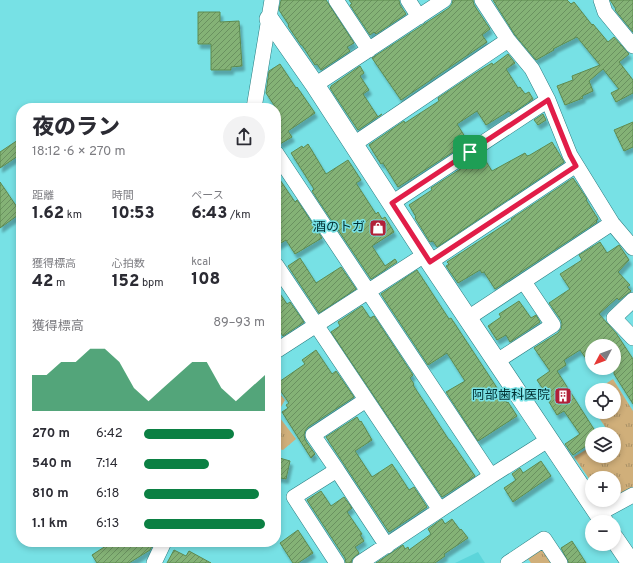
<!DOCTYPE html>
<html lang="ja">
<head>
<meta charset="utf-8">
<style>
  body { margin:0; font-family:Overpass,"Noto Sans JP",sans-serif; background:#f2f2f3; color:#2b2b33; height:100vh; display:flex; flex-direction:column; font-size:15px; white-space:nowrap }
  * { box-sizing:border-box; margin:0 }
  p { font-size:13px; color:#7c7c81 }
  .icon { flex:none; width:22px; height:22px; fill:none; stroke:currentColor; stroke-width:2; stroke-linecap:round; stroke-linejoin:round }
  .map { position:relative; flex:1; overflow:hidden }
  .drawer { position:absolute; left:16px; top:103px; width:265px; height:444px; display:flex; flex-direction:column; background:#fff; border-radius:16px; box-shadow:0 2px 6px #0003 }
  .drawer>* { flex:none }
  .needle { width:26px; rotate:229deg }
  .tools { position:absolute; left:585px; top:339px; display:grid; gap:8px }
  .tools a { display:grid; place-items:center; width:36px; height:36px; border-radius:50%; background:#fff; box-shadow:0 2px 6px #0003; font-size:20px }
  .pin { position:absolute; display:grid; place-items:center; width:34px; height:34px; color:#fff; margin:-17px; border-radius:8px; box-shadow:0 2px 6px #0006 }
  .round { display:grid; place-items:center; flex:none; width:42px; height:42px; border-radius:21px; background:#f2f2f3 }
  .headline { display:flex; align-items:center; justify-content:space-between; height:68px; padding:0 16px }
  h1 { font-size:22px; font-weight:800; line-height:30px }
  .metrics { display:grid; grid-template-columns:repeat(3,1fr); gap:6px; height:68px; padding:4px 16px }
  .metrics div { display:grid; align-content:center }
  .metrics b { font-size:17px; font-weight:800 }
  .metrics small { font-size:11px; font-weight:400 }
  .metrics p { font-size:11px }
  .chart { height:112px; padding:8px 16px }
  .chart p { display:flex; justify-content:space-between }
  .chart svg { width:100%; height:72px; margin-top:4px; fill:#0b8043; opacity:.7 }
  ul { padding:0 16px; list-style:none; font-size:13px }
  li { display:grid; grid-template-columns:64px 48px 1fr; align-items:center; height:30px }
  li i { height:10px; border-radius:5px; background:#0b8043 }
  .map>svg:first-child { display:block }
</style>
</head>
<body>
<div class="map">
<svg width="633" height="563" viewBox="0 0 633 563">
  <defs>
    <pattern id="grass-tufts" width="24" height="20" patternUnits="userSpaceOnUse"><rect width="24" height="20" fill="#d0af7a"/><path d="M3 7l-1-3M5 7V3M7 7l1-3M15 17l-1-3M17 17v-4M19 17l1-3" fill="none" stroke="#a68f65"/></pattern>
    <pattern id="building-hatch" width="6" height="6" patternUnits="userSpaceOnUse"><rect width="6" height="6" fill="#84b276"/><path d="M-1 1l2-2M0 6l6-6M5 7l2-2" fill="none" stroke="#6a9161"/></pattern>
    <filter id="shadow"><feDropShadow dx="2.5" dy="4.5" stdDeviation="1" flood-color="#0004"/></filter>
  </defs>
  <rect width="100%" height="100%" fill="#77e1e5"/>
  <path fill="#5cd5da" d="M478 552 485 563H455Z"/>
  <path fill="url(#grass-tufts)" d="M613 379 633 411V488L614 500V478H592V483L574 457 592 446V456H614V434H610L595 412H614V390H596Z
    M276 389 285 400 277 414 296 439 283 450 276 448Z
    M543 548 553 563H531L528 559Z"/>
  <path fill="url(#building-hatch)" stroke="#5d8a4f" filter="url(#shadow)" d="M281 0H326L354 43 347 47 350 51 321 70 317 64 315 65 302 45H301L288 26 289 25 279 10Z
    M349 0H399L400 5 406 14 376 34 374 32 370 35 350 5 352 4Z
    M453 0H473L474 5 490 29 482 35 487 42 401 100 372 58 449 8 452 4Z
    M493 0H567L571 4 574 2 592 25 593 24 608 42 614 37 629 54 619 62 633 80V93L616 102 611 93 619 89 603 69 589 81 593 91 582 96 583 98 565 105 557 86 573 80 572 76 600 65 577 37 553 49 554 50 536 60 515 35Z
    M610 0H633V32L615 10 616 9Z
    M198 12H220V22L239 21 242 66 231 67V70H211V44H198Z
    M508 54 515 63 506 69 518 88 520 87 525 94 529 92 533 99 511 114 509 111 486 125 477 111 457 124 467 140 455 147 456 150 398 187 383 163 381 164 369 145 404 121 405 123 439 101 438 98 474 74 492 63 493 65Z
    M280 64 296 88 297 87 315 113 288 131 292 137 280 144 276 138V108L266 93 269 71Z
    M360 66 364 73 360 76 369 90 363 94 378 117 382 114 358 130 330 88 331 87V86Z
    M543 114 546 120 538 125 534 120Z
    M633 122V147L624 151 614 130Z
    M21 138V154L0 168V152Z
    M552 142 564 162 437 247 433 241 430 242 415 218 416 217 409 205 432 190 431 188 482 155 492 171 525 153 527 156 530 155Z
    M308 144 326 174 348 160 361 180 356 183 376 214 378 212 382 219 385 217 394 232 372 246 385 266 395 259 397 262 371 279 312 191 314 189 291 153 302 146 303 148Z
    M276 174 295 202 297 200 322 238 295 254 286 240 276 246Z
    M573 178 587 199 586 200 598 219 596 221 597 222 495 289 484 272 482 273 480 270 458 283 446 266 449 264 447 262 512 220 511 219Z
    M0 182 21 213 0 228Z
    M600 242 607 253 619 245 629 260 618 272 630 285 627 287 631 291 619 300 617 298 599 314 616 333 633 359V404L614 374V346H592V367L580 350 564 360 566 365 557 371 597 434H592V442L573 455 565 444 580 434 564 411 557 415 549 402 551 401 537 380 550 371 534 348 558 333 561 329 562 324 561 320 549 303 570 289 560 274 582 260 579 255Z
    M300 258 316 283 341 267 356 289 319 313 288 266Z
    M417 270 449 319 451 318 507 403 508 402 517 416 478 441 446 392 465 381 447 353 428 365 381 294Z
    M276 288 287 304 290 302 304 322 283 336 276 326Z
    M519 301 531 318 536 315 540 322 510 342 506 335 497 340 488 326 501 317 499 314Z
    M362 306 370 318 374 316 413 375 410 378 414 384 413 385 449 440H450L475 476 442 497 331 332 340 326 338 322Z
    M316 350 332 374 336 371 354 397 308 427 305 431 304 435 305 440 315 454 311 458 282 412 288 408 286 405 289 403 276 384 305 364 302 360Z
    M357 417 360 422 361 421 372 440 355 451 372 477 392 464 409 490 414 487 427 507 389 532 326 437Z
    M276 457 290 461 286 479 276 477Z
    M541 461 551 476 513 502 504 488 516 480 512 474 520 468 523 473Z
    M321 491 331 506 344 497 352 508 347 512 362 534 360 535 364 541 355 547 359 553 352 559 351 563H346L345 558 307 500Z
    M442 519 445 524 452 519 460 530 461 529 468 538 444 554 445 556 435 563H376L403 545 405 549 408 547 409 550 431 534 428 529Z
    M298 530 313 553 298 563H293L280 543Z
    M572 541 586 563H569L561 548Z
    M112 542H154L150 550 129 563H97L92 555Z
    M174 550 186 556 189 551 211 563H167Z"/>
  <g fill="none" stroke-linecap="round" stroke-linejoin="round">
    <g stroke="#287d80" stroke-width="16">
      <path id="minor" d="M336 0 369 50
        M408 0 419 17
        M482 0 508 40 532 69 548 100 570 155 612 223 633 248
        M601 0 605 12 633 46
        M315 85 444 0
        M254 108 272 0
        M354 144 508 40
        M276 153 491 476
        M392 203 548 100
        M430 262 576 165
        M276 265 440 510
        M633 300 614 318 633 338
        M468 318 612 223
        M276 351 426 254
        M497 361 553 325 524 282
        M337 470 387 546
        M598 514 633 495
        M154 563 164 542
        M337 563 294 497 337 470 313 435 366 400
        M360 563 491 476 548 440
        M508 563 544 539 560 563"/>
    </g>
    <g stroke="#287d80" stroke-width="20">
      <path id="tertiary" d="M269 19 315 85 430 262 604 522
        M614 538 631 563"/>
    </g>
    <use href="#minor" stroke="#fff" stroke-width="15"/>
    <use href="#tertiary" stroke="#fff" stroke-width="19"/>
  </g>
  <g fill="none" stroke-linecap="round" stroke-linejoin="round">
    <g stroke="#fff" stroke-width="8">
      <path id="route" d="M548 100 570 155 576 166 430 262 392 203Z"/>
    </g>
    <use href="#route" stroke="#e11d48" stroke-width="5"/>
  </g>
  <defs>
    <g id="shop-square" transform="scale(0.9)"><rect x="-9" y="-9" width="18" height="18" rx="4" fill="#b22038" stroke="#77e1e5"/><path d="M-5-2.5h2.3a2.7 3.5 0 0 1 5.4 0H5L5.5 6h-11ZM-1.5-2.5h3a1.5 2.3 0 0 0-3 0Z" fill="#fff"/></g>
    <g id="building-square" transform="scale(0.9)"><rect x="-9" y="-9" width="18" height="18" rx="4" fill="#b22038" stroke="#77e1e5"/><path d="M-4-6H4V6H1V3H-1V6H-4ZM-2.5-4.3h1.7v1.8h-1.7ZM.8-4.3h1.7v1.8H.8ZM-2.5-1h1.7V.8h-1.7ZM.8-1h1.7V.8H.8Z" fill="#fff"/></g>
  </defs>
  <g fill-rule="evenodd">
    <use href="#shop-square" x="378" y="228"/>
    <use href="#building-square" x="563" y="396"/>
  </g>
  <g text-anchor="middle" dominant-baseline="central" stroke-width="3" stroke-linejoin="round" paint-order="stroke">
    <g font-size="13" fill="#002f31" stroke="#77e1e5" text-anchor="end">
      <text x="365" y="228">酒のトガ</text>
      <text x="550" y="396">阿部歯科医院</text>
    </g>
  </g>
</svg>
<div class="tools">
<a><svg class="needle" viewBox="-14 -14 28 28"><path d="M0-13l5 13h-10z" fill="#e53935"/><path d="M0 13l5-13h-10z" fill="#7c7c81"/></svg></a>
<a><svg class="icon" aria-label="locate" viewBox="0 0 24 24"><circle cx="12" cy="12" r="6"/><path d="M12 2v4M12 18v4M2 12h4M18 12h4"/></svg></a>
<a><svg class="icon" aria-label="layers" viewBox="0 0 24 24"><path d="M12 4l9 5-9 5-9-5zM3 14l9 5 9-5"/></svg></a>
<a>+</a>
<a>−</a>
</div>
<div class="pin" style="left:470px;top:152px;background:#1e9e55"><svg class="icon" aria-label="arrive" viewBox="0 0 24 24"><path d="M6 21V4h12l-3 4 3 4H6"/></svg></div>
<section class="drawer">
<div class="headline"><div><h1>夜のラン</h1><p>18:12 · 6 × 270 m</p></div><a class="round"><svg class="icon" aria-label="share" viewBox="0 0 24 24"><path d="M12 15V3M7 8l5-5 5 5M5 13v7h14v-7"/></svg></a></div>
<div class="metrics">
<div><p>距離</p><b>1.62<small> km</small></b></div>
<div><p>時間</p><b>10:53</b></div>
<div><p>ペース</p><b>6:43<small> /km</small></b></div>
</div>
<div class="metrics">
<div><p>獲得標高</p><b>42<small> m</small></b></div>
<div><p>心拍数</p><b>152<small> bpm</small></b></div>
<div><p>kcal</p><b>108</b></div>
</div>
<div class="chart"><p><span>獲得標高</span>89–93 m</p>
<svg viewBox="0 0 160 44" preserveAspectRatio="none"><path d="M0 44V22L10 22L20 14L30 14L40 6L50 6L60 14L70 30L80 38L90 30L100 22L110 14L120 14L130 30L140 38L150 30L160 22V44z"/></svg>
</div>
<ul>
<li><b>270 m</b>6:42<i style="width:74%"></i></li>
<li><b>540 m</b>7:14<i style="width:54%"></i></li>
<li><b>810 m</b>6:18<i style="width:95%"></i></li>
<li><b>1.1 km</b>6:13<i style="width:100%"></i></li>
</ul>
</section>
</div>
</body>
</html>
